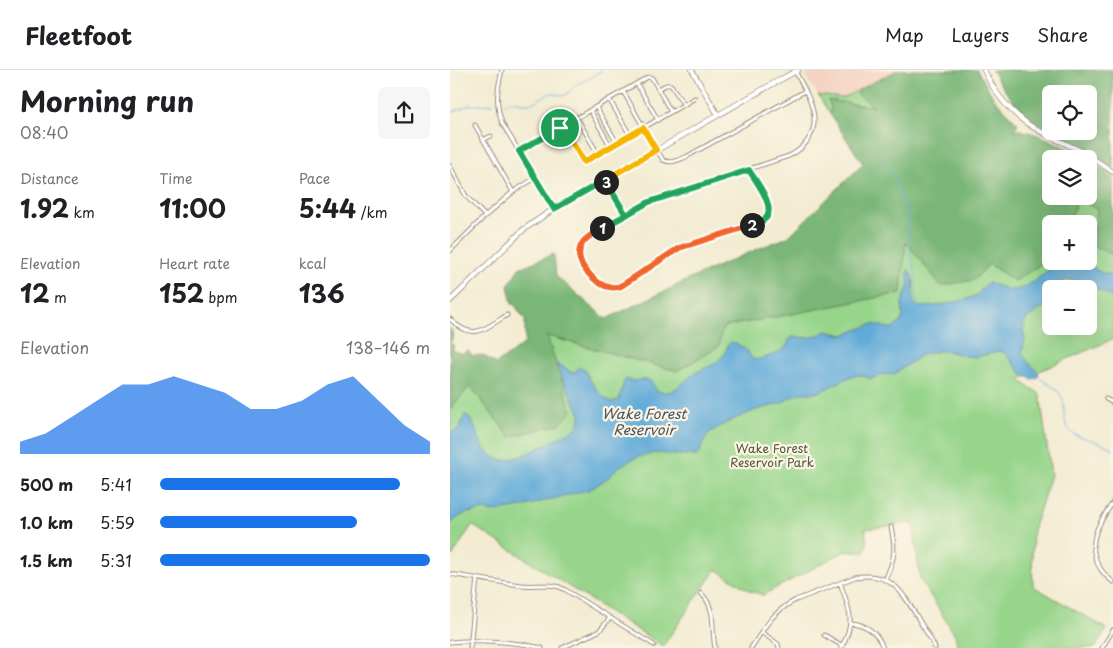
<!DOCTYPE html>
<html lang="en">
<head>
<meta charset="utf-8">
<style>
  body { margin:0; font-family:"Playpen Sans",sans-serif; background:#f6f6f6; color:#202124; height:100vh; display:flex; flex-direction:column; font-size:19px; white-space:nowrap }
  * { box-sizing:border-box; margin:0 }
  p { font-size:16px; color:#757577 }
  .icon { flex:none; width:28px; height:28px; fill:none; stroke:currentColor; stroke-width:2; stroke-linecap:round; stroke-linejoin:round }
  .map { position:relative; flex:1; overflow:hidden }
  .panel { display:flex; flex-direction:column; background:#fff; width:450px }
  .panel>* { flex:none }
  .fabs { position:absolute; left:592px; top:15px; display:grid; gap:10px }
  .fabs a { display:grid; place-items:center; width:55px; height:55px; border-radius:8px; background:#fff; box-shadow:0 5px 20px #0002; font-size:25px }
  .pin { position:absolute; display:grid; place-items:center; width:42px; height:42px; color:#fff; margin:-21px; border:2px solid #fff; border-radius:50%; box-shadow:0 1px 5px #0007 }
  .km { position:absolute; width:25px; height:25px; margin:-12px; border-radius:50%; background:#222; color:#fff; font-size:14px; line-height:25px; text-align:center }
  .round { display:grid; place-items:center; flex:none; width:52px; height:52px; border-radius:8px; background:#f6f6f6 }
  .overview { display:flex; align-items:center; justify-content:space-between; height:85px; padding:0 20px }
  h1 { font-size:28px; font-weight:700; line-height:38px }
  .metrics { display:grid; grid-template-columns:repeat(3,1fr); gap:8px; height:85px; padding:5px 20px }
  .metrics div { display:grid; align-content:center }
  .metrics b { font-size:25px; font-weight:700 }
  .metrics small { font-size:14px; font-weight:400 }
  .metrics p { font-size:14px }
  .chart { height:140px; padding:10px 20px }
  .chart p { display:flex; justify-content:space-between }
  .chart svg { width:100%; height:90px; margin-top:5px; fill:#1a73e8; opacity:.7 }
  ul { padding:0 20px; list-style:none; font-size:16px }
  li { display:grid; grid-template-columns:80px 60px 1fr; align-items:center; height:38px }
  li i { height:12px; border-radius:6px; background:#1a73e8 }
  header { display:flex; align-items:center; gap:30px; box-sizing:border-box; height:70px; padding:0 25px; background:#fff; border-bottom:1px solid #e0e0e0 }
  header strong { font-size:24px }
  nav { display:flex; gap:28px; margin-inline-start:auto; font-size:18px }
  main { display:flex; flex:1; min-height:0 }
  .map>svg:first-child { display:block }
</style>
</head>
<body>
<header>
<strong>Fleetfoot</strong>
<nav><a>Map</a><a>Layers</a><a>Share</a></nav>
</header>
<main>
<section class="panel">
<div class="overview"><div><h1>Morning run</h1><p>08:40</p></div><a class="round"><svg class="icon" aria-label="share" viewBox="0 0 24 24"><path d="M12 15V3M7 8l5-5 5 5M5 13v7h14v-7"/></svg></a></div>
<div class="metrics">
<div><p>Distance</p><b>1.92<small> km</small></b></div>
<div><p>Time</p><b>11:00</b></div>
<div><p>Pace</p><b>5:44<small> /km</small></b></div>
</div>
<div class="metrics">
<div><p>Elevation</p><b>12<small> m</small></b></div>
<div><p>Heart rate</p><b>152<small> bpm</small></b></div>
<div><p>kcal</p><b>136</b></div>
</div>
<div class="chart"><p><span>Elevation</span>138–146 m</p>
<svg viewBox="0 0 160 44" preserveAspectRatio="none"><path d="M0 44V38L10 34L20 26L30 18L40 10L50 10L60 6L70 10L80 14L90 22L100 22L110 18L120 10L130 6L140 18L150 30L160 38V44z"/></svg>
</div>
<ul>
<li><b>500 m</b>5:41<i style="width:89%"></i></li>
<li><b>1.0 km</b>5:59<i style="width:73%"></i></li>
<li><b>1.5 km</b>5:31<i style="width:100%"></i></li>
</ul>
</section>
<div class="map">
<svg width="663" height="578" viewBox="0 0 663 578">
  <rect width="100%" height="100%" fill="#fcf5e5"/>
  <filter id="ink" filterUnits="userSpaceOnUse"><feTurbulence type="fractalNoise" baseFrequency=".02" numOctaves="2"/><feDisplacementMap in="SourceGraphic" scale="10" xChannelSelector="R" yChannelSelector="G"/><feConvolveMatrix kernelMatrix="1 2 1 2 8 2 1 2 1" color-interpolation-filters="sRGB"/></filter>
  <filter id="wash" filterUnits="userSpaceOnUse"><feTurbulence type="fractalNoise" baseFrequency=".0096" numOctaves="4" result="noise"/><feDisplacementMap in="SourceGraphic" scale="20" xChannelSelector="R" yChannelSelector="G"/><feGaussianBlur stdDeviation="1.12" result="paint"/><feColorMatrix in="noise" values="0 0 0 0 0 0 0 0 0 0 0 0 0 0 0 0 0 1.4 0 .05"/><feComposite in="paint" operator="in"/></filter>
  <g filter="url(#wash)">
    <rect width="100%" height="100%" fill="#f3ecd3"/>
    <path fill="#f5d3c2" d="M370 0H448L393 28 368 25 355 6Z"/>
    <path fill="#97d58b" stroke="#698054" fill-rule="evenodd" d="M410 19 407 24 425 37 378 30 381 37 380 44 368 25 393 28Z
      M628 130 647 139 643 177 663 184V269L569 310 590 324 601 405 583 460 582 490 583 516 657 559 645 578H508L505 565 470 509 463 453 415 459 417 473 414 483 395 481 313 525 300 521 266 499 213 576 22 455 3 485 0 486V339L20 316 60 367 117 328 97 266 227 301 273 257 451 223 456 171 524 210 539 194 565 211 601 187V191H639V154H618ZM601 219H639V256H601Z"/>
    <path fill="#79b677" stroke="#5a704a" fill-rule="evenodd" d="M448 0H527L543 27 568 54 564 59C590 63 614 76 637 89H601V126H639V90L663 107V184L643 177 647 139 628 130 618 154H601V187L565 211 539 194 524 210 491 216 456 172 451 223 273 257 268 277 227 301 97 266 122 341 110 354 60 367 20 316 0 339V258C4 263 3 268 0 273L4 276 2 280 12 284 16 281H19V284H22V286L33 285 46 294 75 273V250L64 234H62L58 216 69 198 104 184 106 206 156 249 244 207 305 180 338 167 413 94 380 44 381 37 378 30 424 37 407 24 410 19Z
      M542 0H663V102C649 89 634 80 617 71 608 67 598 63 590 57 571 42 553 21 542 0ZM601 24H639V61H601Z"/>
    <path fill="#61aad9" stroke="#4e6a7c" d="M609 191H635L647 200 652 203 657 204 663 203V228C658 225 653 222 649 220 645 218 640 218 637 217 634 216 632 213 630 212 620 207 610 209 606 219H601V230L599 234 577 248 575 252 573 262 575 270 572 283C576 292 584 296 589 304L587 308 581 309 570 302 556 284 552 282 548 281 527 287 516 286 497 281H488L471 285 443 305 433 304 421 309 411 305 402 306 369 322 365 323H351L338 329 332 333 306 340 280 351 265 359 258 364 252 376 250 383 247 386 237 385H224L207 383 187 387 170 396 159 407 141 419 72 437 42 442 34 440 14 444 10 446 0 454V363L9 359 15 344C29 354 27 379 44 387 48 389 52 390 56 390 73 388 100 372 116 364 119 362 123 361 126 358 130 354 130 349 130 344L107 298V295C113 294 117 301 123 303L130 297 135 299C139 311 150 326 161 332L169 330 174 311 176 309C184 313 191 308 199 310 205 312 202 321 212 322 228 324 236 307 248 301 255 297 262 297 268 291 269 290 273 286 274 285 277 280 276 276 281 272 288 274 294 277 298 282 300 284 300 287 303 289 308 292 332 282 336 277 338 274 339 270 341 267 357 267 361 270 376 261L393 265 423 254 438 258H443L450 253 453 246 452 233 459 214 457 204 458 199C468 215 461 218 464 234 467 236 467 236 471 237 482 237 515 231 525 226 531 222 532 216 539 213 546 214 554 220 562 220 579 220 596 201 609 191Z"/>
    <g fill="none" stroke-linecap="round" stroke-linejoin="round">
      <path stroke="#61aad9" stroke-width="1" d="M52 34 64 31 74 33H82L100 23 111 25H116L127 14 137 10 152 0
        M0 43 19 35 43 34
        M436 94 447 114 456 139 459 157V176L465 202 467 238
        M588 306C595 314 607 317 612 327 615 335 613 345 616 354 620 367 634 367 645 371 651 373 657 376 663 379"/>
    </g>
  </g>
  <g filter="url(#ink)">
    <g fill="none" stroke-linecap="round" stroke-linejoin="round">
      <g stroke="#978b78" stroke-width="5">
        <path id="minor" d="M52 0C47 20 45 33 52 53L104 139
          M187 14 208 50
          M208 19 216 15H221L234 35
          M173 21 195 60 213 90C221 94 228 90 236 87L355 21
          M159 29 180 65
          M146 37 167 73
          M140 40 161 77
          M127 48 148 84
          M25 55 63 122
          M113 56 134 92 245 28
          M33 70 41 66
          M69 81 198 7 202 8 221 42
          M0 96 16 126 35 146
          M299 100C304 109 320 129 320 140 319 144 317 147 314 150L229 178 174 214C162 221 151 216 142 207 129 195 123 183 137 168L199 132 339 86C356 78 368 61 363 41 360 27 352 14 345 1
          M155 110 176 145
          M0 181 35 146 63 122 85 108
          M0 249C23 272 34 259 57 245
          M656 329 663 333
          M663 432C652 449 639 466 645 487 648 498 654 505 663 512
          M0 504C24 508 47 512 71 515 86 517 101 512 114 519L204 575
          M435 510C445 488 446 481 441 457
          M390 513C400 540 406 551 391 578
          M251 523C267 539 261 557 265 578
          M401 553C416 554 428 563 433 578
          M311 562 328 574 329 578
          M374 565 393 576
          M0 572C31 569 62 571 92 578
          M20 578 27 508
          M112 578 149 561 155 554 160 548
          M301 578C315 557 322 542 346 530L405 507C442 501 453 523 469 550 474 559 481 568 485 578
          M652 578 663 560"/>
      </g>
      <g stroke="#978b78" stroke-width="5.5">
        <path id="tertiary" d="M242 0 268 45"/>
      </g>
      <g stroke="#978b78" stroke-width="6">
        <path id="secondary" d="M534 0C544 22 558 40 578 54 593 64 610 71 627 79 639 86 651 93 663 102
          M0 231 73 160 89 149 108 136 200 84 326 12 348 0"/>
      </g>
      <use href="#minor" stroke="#fff" stroke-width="3"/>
      <use href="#tertiary" stroke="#fff" stroke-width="4"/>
      <use href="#secondary" stroke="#fff" stroke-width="4.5"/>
    </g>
  </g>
  <g fill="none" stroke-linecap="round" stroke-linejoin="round" filter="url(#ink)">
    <g stroke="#fff" stroke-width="10">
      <path id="split-1" d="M110 58 69 81 104 139 155 110 176 145 152 158"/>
    </g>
    <g stroke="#fff" stroke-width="10">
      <path id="split-2" d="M152 158C146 162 138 166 133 172 124 186 132 198 142 207 147 212 152 216 159 217 165 218 170 217 174 214L229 178 302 155"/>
    </g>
    <g stroke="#fff" stroke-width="10">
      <path id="split-3" d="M156 112 176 145 199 132 299 100C305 110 326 136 316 148 313 152 307 153 302 155"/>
    </g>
    <g stroke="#fff" stroke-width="10">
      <path id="split-4" d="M110 58 113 56 134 92 193 58 206 80 155 110 156 112"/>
    </g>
    <use href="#split-1" stroke="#22a559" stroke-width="6"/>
    <use href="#split-2" stroke="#f0652b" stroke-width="6"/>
    <use href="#split-3" stroke="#22a559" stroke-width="6"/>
    <use href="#split-4" stroke="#f5b400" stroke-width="6"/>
  </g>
  <g text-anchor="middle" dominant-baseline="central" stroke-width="4.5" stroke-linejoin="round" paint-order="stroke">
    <g font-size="12" fill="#525539" stroke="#fcf5e5">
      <text x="322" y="378">Wake Forest<tspan x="322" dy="14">Reservoir Park</tspan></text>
    </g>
    <g font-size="14" font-style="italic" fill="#48575f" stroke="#fcf5e5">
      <text x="194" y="343">Wake Forest<tspan x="194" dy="16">Reservoir</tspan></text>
    </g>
  </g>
</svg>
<div class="fabs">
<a><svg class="icon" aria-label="locate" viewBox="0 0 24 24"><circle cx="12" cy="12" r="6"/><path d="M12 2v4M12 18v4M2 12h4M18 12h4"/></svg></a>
<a><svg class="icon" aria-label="layers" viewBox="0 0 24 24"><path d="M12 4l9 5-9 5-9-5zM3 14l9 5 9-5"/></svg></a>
<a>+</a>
<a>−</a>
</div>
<div class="pin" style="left:110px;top:58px;background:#1e9e55"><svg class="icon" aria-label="arrive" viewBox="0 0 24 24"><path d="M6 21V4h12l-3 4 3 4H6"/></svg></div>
<b class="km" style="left:152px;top:158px">1</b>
<b class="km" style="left:302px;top:155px">2</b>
<b class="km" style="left:156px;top:112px">3</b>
</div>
</main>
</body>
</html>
